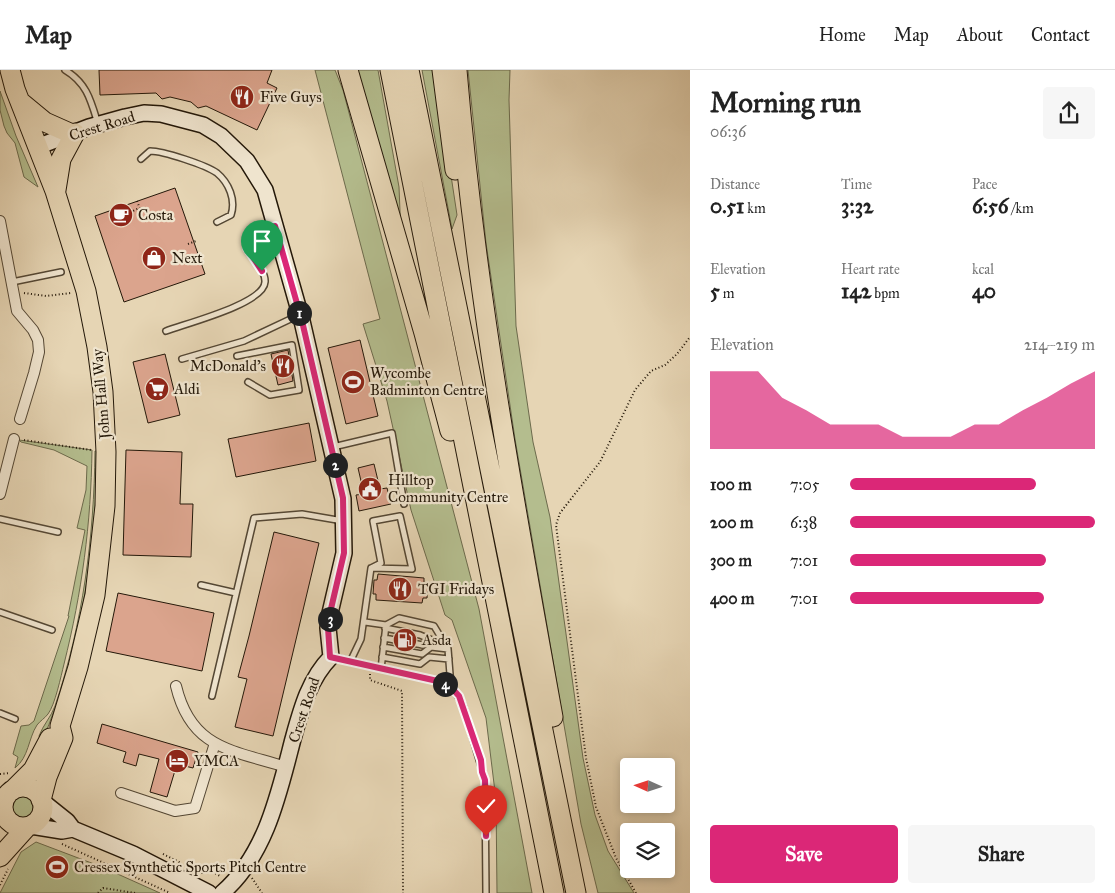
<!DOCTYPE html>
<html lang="en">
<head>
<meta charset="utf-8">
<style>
  body { margin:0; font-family:"IM FELL Great Primer",serif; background:#f6f6f6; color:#222; height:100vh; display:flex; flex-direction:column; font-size:19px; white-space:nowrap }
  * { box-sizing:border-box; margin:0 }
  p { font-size:16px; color:#767676 }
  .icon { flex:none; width:28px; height:28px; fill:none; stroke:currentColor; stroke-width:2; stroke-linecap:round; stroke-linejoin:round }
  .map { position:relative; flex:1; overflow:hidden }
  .side { display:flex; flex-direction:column; background:#fff; width:425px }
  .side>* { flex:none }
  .needle { width:32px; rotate:273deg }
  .controls { position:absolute; left:620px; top:688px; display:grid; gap:10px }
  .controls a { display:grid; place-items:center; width:55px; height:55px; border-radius:5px; background:#fff; box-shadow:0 2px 8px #0003; font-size:25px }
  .pin { position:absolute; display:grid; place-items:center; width:42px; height:42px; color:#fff; margin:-51px -21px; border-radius:50% 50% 50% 0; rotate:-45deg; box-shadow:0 0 5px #0007 }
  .pin .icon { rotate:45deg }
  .km { position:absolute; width:25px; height:25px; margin:-12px; border-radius:50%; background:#222; color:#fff; font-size:14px; line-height:25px; text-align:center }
  .round { display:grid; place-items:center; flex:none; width:52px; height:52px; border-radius:5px; background:#f6f6f6 }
  .head { display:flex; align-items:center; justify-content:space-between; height:85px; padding:0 20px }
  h1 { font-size:28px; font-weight:700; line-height:38px }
  .stats { display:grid; grid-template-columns:repeat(3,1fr); gap:8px; height:85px; padding:5px 20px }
  .stats div { display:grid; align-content:center }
  .stats b { font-size:21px; font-weight:700 }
  .stats small { font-size:14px; font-weight:400 }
  .stats p { font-size:14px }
  .chart { height:140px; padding:10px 20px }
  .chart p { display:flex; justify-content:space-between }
  .chart svg { width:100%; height:90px; margin-top:5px; fill:#db2777; opacity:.7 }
  .primary-button { display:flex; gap:10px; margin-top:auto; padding:10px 20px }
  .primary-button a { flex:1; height:58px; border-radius:5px; background:#db2777; color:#fff; font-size:20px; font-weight:700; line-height:58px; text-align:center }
  .primary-button a+a { background:#f6f6f6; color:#222 }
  ul { padding:0 20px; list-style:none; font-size:16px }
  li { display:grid; grid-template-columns:80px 60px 1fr; align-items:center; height:38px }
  li i { height:12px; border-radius:6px; background:#db2777 }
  header { display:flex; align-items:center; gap:30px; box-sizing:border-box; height:70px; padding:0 25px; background:#fff; border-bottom:1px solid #e0e0e0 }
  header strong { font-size:24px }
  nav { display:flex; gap:28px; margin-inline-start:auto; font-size:18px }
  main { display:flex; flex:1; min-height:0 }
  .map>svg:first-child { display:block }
</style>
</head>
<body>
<header>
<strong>Map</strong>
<nav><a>Home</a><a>Map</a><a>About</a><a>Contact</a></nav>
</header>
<main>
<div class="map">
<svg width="690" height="823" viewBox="0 0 690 823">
  <rect width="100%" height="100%" fill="#e6d5b4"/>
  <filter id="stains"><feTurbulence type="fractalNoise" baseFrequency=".004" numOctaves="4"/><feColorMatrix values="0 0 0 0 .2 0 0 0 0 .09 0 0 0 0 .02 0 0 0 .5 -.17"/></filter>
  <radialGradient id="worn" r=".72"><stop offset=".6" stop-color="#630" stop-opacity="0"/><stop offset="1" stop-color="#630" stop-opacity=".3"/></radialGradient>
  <path fill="#b4bd8e" stroke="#6c6a4c" d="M315 0H335L343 20 479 539 532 823H497L496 730 486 648 452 550 445 545 411 440 387 331 363 254 380 249Z
    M357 0H378L399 117 401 165Z
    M422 0H435L457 145 452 159Z
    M468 0H510L509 30 516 256 533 372 550 447 583 688 595 745 608 781 634 823H598L581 754 515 369 486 173Z
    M0 21 16 66 38 117 24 107 15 73 7 63 4 56 0 40Z
    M19 370 92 380C91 454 82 522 64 594 61 606 55 635 48 644 45 648 40 651 37 655 28 669 29 687 15 698L18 687 13 684 21 656 29 655 34 651 69 546H68L85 460 77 458 86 420 87 396 54 380 21 372Z
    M95 381H97C97 481 80 580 42 672L39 666C43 655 51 647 55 636 83 553 94 468 95 381Z
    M11 737a11 11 0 1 1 22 0a11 11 0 1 1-22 0Z
    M36 772 102 797 160 823H0L21 782Z"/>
  <path fill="#dba48d" stroke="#241809" d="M99 0H272L267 13 277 18 257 60 206 36 198 38 191 32 170 27 162 29 156 23 100 25Z
    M175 118 205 204 124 232 95 146Z
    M360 270 378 346 346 354 328 278Z
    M288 280 293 311 278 315 271 284Z
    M165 284 180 345 148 353 133 292Z
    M309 353 316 391 236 407 228 369Z
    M126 380 182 382 180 434H193L191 487 123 485Z
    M374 394 380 419 387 418 391 434 359 441 356 425 364 424 358 398Z
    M274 462 319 473 273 666 235 657 247 609 238 607 249 566Z
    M378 504 424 508V514H428L427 528H423L422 533 376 530V524H373L374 510H377Z
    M118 523 214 543 202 601 106 581Z
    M102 654 198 682 193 698 177 694 167 727 150 722 159 689 139 684 136 696 123 692 126 682 97 673Z"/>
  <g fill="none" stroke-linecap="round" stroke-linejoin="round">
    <g stroke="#544734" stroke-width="8">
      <path id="lane" d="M65 0C87 13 91 31 98 54
        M141 89 150 81C163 81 206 95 217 103 229 113 236 130 231 145L217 152
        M12 212 61 202
        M166 261C184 254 264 234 265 212 266 201 252 188 247 178L249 169 256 164 274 157
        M237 286 292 275 299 320 270 325 248 312
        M182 289 244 271 299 245
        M333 377 392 363 404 434
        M400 446 412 499 371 498 381 493 373 451Z
        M0 449 58 462
        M201 515 236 523
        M0 542 52 560
        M365 552 386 555 399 548 434 556 448 579 451 617
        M385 558 420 565 432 570
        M384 568 423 575 432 570 445 572
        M383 577 422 584 431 577 448 579
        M333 587 442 612 454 620 463 635 485 710 486 823
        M382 587 420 594 429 587 449 589
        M350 592 361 569 371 498
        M381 599 386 555
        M212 626 254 448 302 444 343 451
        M0 643 15 649"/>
    </g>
    <g stroke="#544734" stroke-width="12">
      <path id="street" d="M0 151 17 241 33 260 38 270 39 282 34 303 20 349
        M0 424 14 369
        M176 616C191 679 232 680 286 697
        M121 723 175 741 195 738 215 673"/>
    </g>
    <g stroke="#241809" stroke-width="18">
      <path id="secondary" d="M37 77 89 57 125 47 144 43 161 44 203 55 221 66 247 91 265 120 302 251 343 429 344 483 330 543 328 558 331 587C309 609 301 640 293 669 279 723 266 785 222 823
        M42 731 67 751 73 759
        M0 739 3 742
        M31 756 62 761 73 759 133 784 209 823"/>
    </g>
    <g stroke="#241809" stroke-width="21">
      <path id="highway" d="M10 0 15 19 55 121 86 221 97 277 103 322 106 382 105 436 95 525 78 597 60 656 63 668 47 707 41 730
        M348 0 424 263 450 361
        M390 0 554 823
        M409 0 576 823
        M442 0 455 100
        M457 0C475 217 514 432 553 647
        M22 33 45 52 72 64
        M56 120 61 89 75 63
        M3 737a20 20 0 1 1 40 0a20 20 0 1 1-40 0Z
        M13 720 33 700 50 668
        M0 787 27 757"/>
    </g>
    <path stroke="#241809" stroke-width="2" stroke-dasharray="1 2.5" stroke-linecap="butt" d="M137 131 142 144
      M127 144 139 138
      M188 174 196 171
      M24 223 46 226 71 223
      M24 370 91 380
      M370 604V610L402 621 403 823
      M0 704 10 703
      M62 774 170 823
      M163 784 181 793
      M192 799 202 803 213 802 220 806
      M252 808 262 823
      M0 815 8 799
      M98 823 103 818 135 823
      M636 823 616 788 596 737 586 688 556 455 560 443 600 392 635 320 651 301 665 295 677 284 690 267"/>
    <use href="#lane" stroke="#efe4ce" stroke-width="5"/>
    <use href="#street" stroke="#efe4ce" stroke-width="10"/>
    <use href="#secondary" stroke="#efe4ce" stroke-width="15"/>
    <use href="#highway" stroke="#e6d5b4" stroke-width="19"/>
  </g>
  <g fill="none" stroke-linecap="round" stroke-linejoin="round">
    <g stroke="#fff" stroke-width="10">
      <path id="route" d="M262 201 247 178 249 169 256 164 275 156 302 251 343 428 344 483 330 543 328 558 330 587 442 612 449 615 459 626 481 690 482 702 485 710 486 766"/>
    </g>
    <use href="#route" stroke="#db2777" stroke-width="6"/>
  </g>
  <defs>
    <g id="restaurant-disc" transform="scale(1.25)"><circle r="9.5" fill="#8f2418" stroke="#efe4ce"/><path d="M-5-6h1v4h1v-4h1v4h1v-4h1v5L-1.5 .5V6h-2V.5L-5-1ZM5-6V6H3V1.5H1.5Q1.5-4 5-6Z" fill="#fff"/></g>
    <g id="cafe-disc" transform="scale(1.25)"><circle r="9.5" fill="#8f2418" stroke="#efe4ce"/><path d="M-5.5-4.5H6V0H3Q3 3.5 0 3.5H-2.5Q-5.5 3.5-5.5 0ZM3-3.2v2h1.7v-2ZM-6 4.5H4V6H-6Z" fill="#fff"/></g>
    <g id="shop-disc" transform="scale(1.25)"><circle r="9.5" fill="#8f2418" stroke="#efe4ce"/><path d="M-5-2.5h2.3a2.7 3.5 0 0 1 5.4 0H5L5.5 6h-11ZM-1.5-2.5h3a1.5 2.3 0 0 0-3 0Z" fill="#fff"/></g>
    <g id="stadium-disc" transform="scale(1.25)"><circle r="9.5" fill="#8f2418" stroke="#efe4ce"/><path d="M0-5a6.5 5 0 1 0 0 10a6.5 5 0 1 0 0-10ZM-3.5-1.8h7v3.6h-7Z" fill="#fff"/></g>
    <g id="supermarket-disc" transform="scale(1.25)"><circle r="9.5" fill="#8f2418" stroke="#efe4ce"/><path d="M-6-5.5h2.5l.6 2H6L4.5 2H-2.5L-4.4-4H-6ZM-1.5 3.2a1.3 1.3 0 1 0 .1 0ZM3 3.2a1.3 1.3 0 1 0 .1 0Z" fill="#fff"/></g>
    <g id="civic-disc" transform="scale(1.25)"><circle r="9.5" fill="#8f2418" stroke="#efe4ce"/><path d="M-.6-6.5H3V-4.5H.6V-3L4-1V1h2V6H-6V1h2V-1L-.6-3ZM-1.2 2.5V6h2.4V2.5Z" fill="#fff"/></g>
    <g id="fuel-disc" transform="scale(1.25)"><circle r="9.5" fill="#8f2418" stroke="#efe4ce"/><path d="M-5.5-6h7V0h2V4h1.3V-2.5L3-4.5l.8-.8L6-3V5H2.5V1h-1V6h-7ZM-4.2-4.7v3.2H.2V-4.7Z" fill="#fff"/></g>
    <g id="hotel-disc" transform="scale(1.25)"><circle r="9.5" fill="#8f2418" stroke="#efe4ce"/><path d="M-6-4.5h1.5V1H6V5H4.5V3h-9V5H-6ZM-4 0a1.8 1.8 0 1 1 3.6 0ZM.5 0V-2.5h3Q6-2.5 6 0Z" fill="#fff"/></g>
  </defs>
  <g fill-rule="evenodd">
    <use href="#restaurant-disc" x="242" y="27"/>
    <use href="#cafe-disc" x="121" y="145"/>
    <use href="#shop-disc" x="154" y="188"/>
    <use href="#restaurant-disc" x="283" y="296"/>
    <use href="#stadium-disc" x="353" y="312"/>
    <use href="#supermarket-disc" x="157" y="319"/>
    <use href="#civic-disc" x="370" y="419"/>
    <use href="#restaurant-disc" x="400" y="519"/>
    <use href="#fuel-disc" x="405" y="570"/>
    <use href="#hotel-disc" x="177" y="691"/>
    <use href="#stadium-disc" x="57" y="797"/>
  </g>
  <g text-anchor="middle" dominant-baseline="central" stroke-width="4.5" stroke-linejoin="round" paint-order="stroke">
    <g font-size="15" fill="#241809" stroke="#efe4ce" text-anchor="start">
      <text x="260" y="27">Five Guys</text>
      <text x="138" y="145">Costa</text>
      <text x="172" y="188">Next</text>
      <text x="266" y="296" text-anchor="end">McDonald's</text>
      <text x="370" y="303">Wycombe<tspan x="370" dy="17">Badminton Centre</tspan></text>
      <text x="174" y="319">Aldi</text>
      <text x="388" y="410">Hilltop<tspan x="388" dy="17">Community Centre</tspan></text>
      <text x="418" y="519">TGI Fridays</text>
      <text x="422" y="570">Asda</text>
      <text x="194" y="691">YMCA</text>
      <text x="74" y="797">Cressex Synthetic Sports Pitch Centre</text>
    </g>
    <g font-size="15" fill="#241809" stroke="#efe4ce">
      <text transform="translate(102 56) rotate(-17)">Crest Road</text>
      <text transform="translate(101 324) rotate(-95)">John Hall Way</text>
      <text transform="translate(304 640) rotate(-71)">Crest Road</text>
    </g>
  </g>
  <rect width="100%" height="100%" filter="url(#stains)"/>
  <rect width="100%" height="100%" fill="url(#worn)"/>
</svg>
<div class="controls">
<a><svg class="needle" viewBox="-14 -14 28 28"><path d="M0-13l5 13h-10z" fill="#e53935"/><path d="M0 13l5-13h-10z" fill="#767676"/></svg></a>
<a><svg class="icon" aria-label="layers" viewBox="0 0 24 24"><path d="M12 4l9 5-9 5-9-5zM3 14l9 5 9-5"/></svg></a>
</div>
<div class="pin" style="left:262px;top:201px;background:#1e9e55"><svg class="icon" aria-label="arrive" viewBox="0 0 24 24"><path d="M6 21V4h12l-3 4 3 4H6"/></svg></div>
<div class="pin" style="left:486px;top:766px;background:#d93025"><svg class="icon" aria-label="check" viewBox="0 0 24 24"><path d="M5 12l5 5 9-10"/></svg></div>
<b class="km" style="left:299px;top:243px">1</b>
<b class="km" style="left:335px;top:395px">2</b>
<b class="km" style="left:330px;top:549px">3</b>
<b class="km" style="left:445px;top:614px">4</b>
</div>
<section class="side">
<div class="head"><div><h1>Morning run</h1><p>06:36</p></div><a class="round"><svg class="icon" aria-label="share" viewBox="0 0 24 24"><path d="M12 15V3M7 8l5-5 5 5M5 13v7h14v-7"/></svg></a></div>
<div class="stats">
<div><p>Distance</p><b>0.51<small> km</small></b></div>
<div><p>Time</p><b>3:32</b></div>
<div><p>Pace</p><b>6:56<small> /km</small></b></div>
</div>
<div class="stats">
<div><p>Elevation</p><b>5<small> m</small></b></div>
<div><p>Heart rate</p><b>142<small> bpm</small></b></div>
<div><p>kcal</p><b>40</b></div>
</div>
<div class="chart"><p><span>Elevation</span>214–219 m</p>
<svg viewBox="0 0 160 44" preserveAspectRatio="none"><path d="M0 44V6L10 6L20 6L30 19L40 25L50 32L60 32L70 32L80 38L90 38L100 38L110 32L120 32L130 25L140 19L150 12L160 6V44z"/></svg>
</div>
<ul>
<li><b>100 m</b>7:05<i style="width:76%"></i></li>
<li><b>200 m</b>6:38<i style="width:100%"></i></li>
<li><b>300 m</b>7:01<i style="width:80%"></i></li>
<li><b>400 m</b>7:01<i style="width:79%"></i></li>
</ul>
<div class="primary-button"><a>Save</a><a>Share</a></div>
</section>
</main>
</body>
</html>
